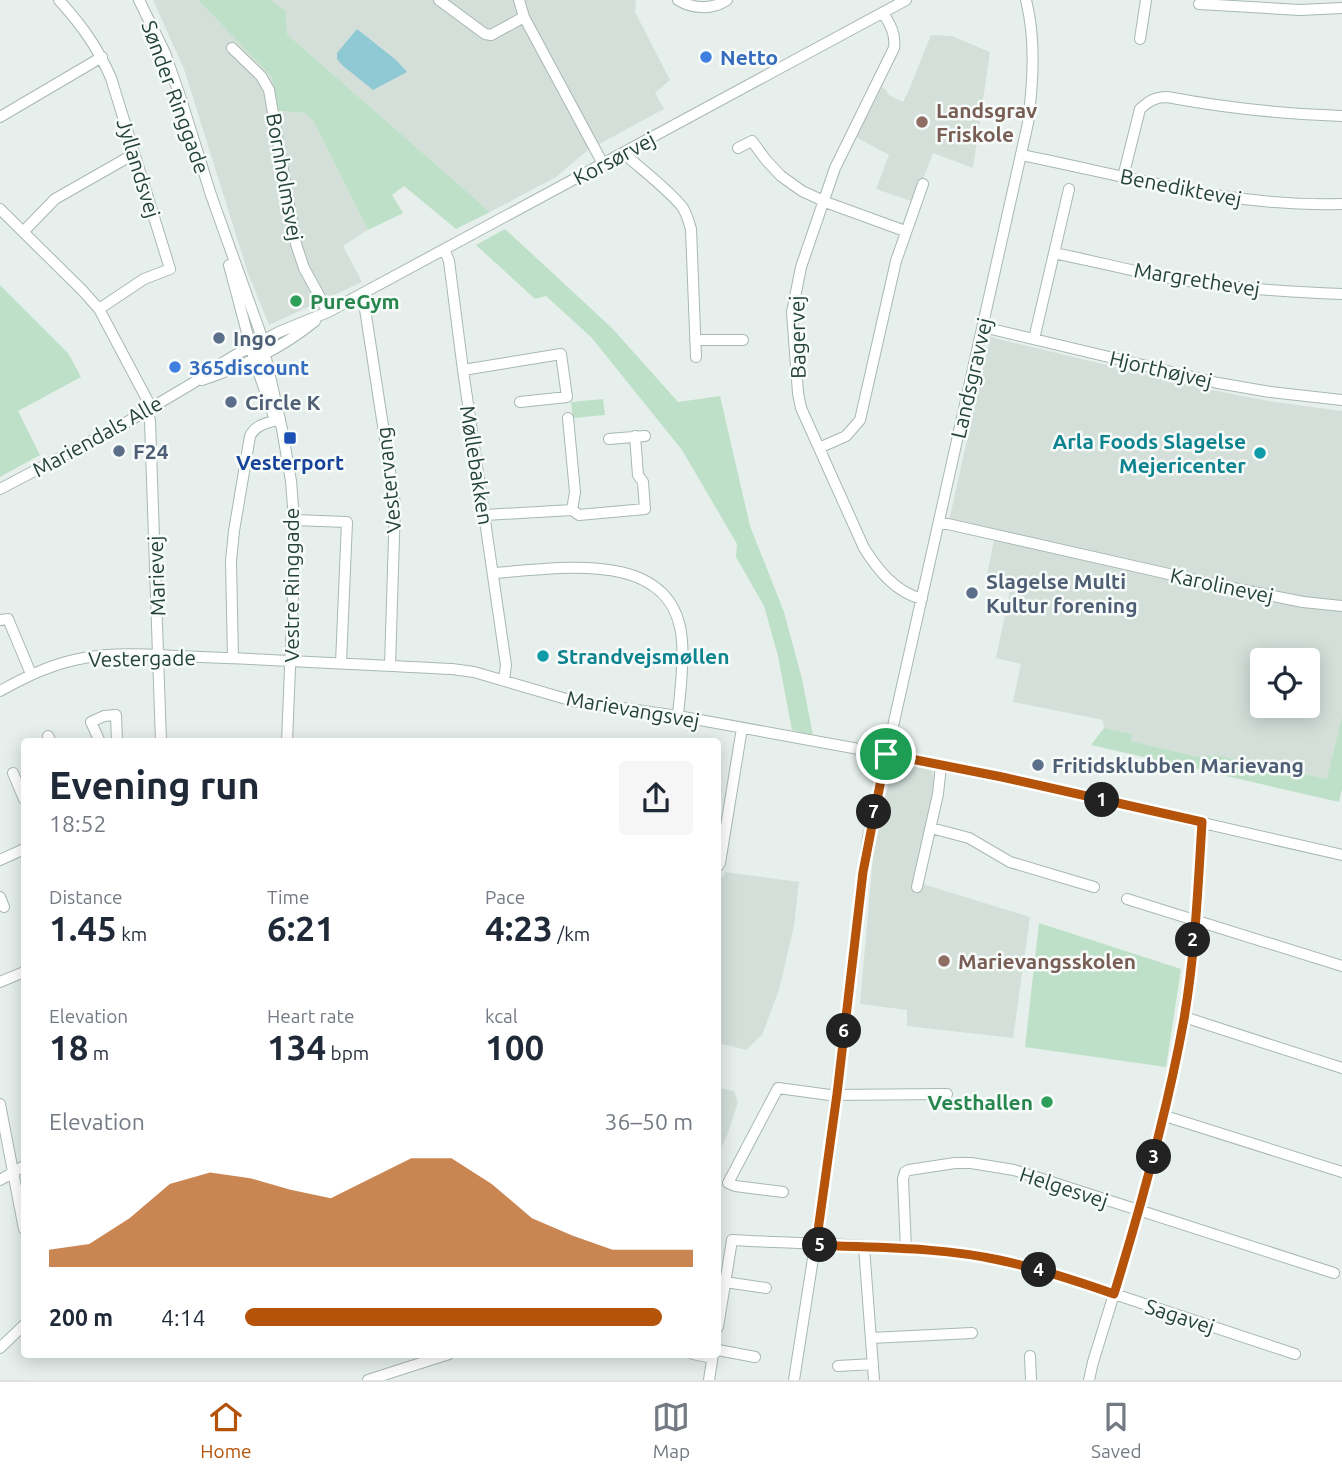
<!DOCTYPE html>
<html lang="en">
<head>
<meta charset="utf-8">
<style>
  body { margin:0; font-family:Ubuntu,sans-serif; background:#f6f6f7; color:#1f2937; height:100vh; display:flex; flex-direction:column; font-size:26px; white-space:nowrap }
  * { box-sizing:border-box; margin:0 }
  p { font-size:23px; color:#747a83 }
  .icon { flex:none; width:38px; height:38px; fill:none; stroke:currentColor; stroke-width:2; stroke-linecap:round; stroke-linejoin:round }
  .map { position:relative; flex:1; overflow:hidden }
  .details { position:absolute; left:21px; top:738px; width:700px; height:620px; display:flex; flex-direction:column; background:#fff; border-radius:7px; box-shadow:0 4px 18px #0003 }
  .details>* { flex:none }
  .tools { position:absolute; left:1250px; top:648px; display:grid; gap:14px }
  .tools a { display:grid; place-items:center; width:70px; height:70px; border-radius:7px; background:#fff; box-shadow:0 4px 18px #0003; font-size:35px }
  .pin { position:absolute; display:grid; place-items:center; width:60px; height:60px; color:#fff; margin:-30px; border:4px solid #fff; border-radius:50%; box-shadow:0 2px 7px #0007 }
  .km { position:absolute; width:35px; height:35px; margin:-18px; border-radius:50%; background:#222; color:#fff; font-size:19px; line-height:35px; text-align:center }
  .round { display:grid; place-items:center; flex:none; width:74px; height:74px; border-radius:7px; background:#f6f6f7 }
  .overview { display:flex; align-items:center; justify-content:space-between; height:119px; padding:0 28px }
  h1 { font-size:38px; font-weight:700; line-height:52px }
  .stats { display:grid; grid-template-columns:repeat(3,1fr); gap:10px; height:119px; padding:7px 28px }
  .stats div { display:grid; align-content:center }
  .stats b { font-size:35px; font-weight:700 }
  .stats small { font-size:19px; font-weight:400 }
  .stats p { font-size:19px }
  .chart { height:196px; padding:14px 28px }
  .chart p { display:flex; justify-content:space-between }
  .chart svg { width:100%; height:126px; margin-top:7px; fill:#b45309; opacity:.7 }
  ul { padding:0 28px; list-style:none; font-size:23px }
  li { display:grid; grid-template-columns:112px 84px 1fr; align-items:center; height:52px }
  li i { height:18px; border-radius:9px; background:#b45309 }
  .dock { display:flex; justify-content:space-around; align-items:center; height:98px; border-top:2px solid #e0e1e3; background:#fff; font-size:19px; color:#747a83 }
  .dock a { display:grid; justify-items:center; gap:4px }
  .dock .selected { color:#b45309 }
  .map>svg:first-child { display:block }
</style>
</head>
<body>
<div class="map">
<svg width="1342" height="1380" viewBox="0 0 1342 1380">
  <rect width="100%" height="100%" fill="#e6efeb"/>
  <path fill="#d4dfda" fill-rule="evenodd" d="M153 0H198L271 76 279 111 305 113 314 122 368 230 343 246 362 282 269 325 248 273 184 69Z
    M271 0H636L635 12 670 80 655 93 664 109 588 150 556 177 490 212 287 34 286 11Z
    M931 35 952 36 990 52 973 168 933 153 922 182 918 181 911 201 876 189 889 155 856 137 882 87 888 92 887 94 903 102 908 92Z
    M990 337 1211 390 1275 402 1342 411V788L1327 779 1216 755 1199 757 1131 741 1132 734 1104 728 1103 720 1013 702 1021 664 996 658 1012 581 987 575 994 540 947 530ZM1262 660H1307V705H1262Z
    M897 765 928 768 933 772 934 777V792L916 882 1030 917 1013 1038 907 1026V1010L860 1004 874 846 892 769Z
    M725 872 799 882 794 926 779 990 762 1035 746 1050 718 1043V876L724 877Z
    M718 1088 734 1091 738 1102 727 1136 718 1154Z"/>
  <path fill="#bfe0c8" d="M198 0H271L286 11 287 34 490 212 456 229 404 186 392 195 403 213 368 230 314 122 305 113 279 111 271 76Z
    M505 229 612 328 678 402 720 396 750 526 784 612 802 679 813 735 792 730 778 656 764 606 736 557 737 544 682 450 591 337 546 296 535 299 476 245Z
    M0 285 68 353 81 377 18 411 40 455 0 477Z
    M603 399 605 415 573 418 571 402Z
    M1342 717V789L1339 802 1091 745 1104 728 1132 734 1131 741 1199 757 1216 755 1327 779Z
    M1039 923 1181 969 1166 1067 1025 1047Z"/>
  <path fill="#8ec9d4" d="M357 29 396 60 407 72 373 90 342 65 337 59V53Z"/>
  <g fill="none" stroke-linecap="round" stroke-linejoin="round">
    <g stroke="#a8b8b2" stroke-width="12">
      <path id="minor" d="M59 0C82 26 97 46 111 78L170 269 144 279 99 309
        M139 0 165 53 181 99 211 195 260 332 282 429 291 481 294 520V569L287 742
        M439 0 485 34 491 35 524 17
        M519 0 524 17 603 164
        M678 0C693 9 712 10 727 0
        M1199 4 1300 10 1342 8
        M883 13C890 24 896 34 894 48L835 168 801 267 792 312 798 393 801 408 864 548C878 570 895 592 922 599
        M1140 39 1146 0
        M232 48 261 76 269 90 296 244 304 268 328 312
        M0 117 102 57
        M738 148 752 141 766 160 781 176 802 191 828 203 905 231
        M626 152 629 158C645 172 671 192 683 208 687 215 689 222 691 229L696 357
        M1021 155C1128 176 1233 208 1342 204
        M1123 177 1140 109C1149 101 1155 97 1167 97 1226 108 1282 114 1342 116
        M0 209 82 290 99 309 151 407
        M23 232 55 199 134 154
        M444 249 449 261 463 370 506 665 504 680
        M1054 253C1094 261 1135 272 1175 279 1231 288 1286 292 1342 294
        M229 265 254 359 273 414
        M358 296 365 309 395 504 390 666
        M983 327 1218 383 1270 392 1342 400
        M1034 339 1069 189
        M695 340H743
        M463 370 561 354 567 397 520 402
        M202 380C243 366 281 349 315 321
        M147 409 150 421 161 742
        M568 418 575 492 572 510 579 515 645 509 643 482 638 475 635 436
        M609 439 645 436
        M819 448 846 436 860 420 896 261 923 184
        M0 489 122 425 193 383 214 368 239 353 279 332 328 312 906 0
        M485 515 572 510
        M294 520 347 522 341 663
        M939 522 1204 582 1303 602 1342 606
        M493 573C557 569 675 546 682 641 684 665 680 692 678 716
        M0 620 8 619 31 674
        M233 658 231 561 234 531 250 436C256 424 268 423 280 419
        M0 691C27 676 54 663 84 658 122 651 163 656 201 657 285 660 368 665 452 669L474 672 573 701 678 716 886 754 1002 777 1342 855
        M48 736 51 742
        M100 742 91 722 104 716 116 715 117 742
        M13 773 24 799
        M931 828 969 838 1010 862 1094 887
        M0 860 24 849
        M718 866 720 863 742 728
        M917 887 938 794 941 765
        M0 897 4 907
        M1127 899 1342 966
        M0 982 24 972
        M1184 1017 1342 1068
        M0 1104 24 1229
        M1165 1116 1342 1172
        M0 1180 24 1166
        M783 1192 735 1186 728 1183 778 1088 830 1095 947 1094
        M864 1247 874 1380
        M906 1249 903 1179 905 1172 909 1170 955 1163H971L1014 1170 1334 1273
        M725 1282 766 1288
        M718 1327 732 1240C819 1245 911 1244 997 1259 1011 1262 1025 1266 1039 1269L1295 1354
        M871 1338 972 1333
        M0 1348 24 1325
        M718 1350 755 1357
        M693 1354 712 1358
        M1030 1356 1031 1380
        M838 1366 873 1364
        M368 1380 449 1354
        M709 1380 713 1354
        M794 1380 826 1175 863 872 868 838 1028 123C1033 82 1036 40 1026 0
        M1089 1380 1093 1362C1128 1249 1164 1136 1184 1018 1195 954 1198 888 1202 822"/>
    </g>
    <use href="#minor" stroke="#fff" stroke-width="10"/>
  </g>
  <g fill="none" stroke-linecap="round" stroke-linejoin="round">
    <g stroke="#fff" stroke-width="14">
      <path id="route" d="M886 754 1002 777 1202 822C1198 888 1195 954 1184 1019 1167 1113 1142 1203 1114 1294 1077 1281 1038 1268 999 1260 939 1247 877 1248 816 1245L837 1094 863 872Z"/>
    </g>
    <use href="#route" stroke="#b45309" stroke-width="9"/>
  </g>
  <g fill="#3f7fe0" stroke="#f7fbf9" stroke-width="2.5">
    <circle cx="706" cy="57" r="7"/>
    <circle cx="175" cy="367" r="7"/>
  </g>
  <g fill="#8d6e63" stroke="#f7fbf9" stroke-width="2.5">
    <circle cx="922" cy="122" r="7"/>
    <circle cx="944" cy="961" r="7"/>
  </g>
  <g fill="#2e9e5b" stroke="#f7fbf9" stroke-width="2.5">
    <circle cx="296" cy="301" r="7"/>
    <circle cx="1047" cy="1102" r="7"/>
  </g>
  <g fill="#5c6f8a" stroke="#f7fbf9" stroke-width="2.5">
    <circle cx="219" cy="338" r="7"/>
    <circle cx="231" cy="402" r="7"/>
    <circle cx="119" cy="451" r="7"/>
    <circle cx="972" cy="593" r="7"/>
    <circle cx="1038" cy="765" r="7"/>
  </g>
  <rect fill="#1a4fb4" stroke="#f7fbf9" stroke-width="2.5" x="283" y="431" width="14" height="14" rx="3.5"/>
  <g fill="#0f9aa8" stroke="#f7fbf9" stroke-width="2.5">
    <circle cx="1260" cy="453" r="7"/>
    <circle cx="543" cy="656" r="7"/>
  </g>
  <g text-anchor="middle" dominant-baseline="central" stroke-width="5" stroke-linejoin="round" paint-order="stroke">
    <g font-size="21" font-weight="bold" fill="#366cbe" stroke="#f7fbf9" text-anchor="start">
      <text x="720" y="57">Netto</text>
      <text x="189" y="367">365discount</text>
    </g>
    <g font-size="21" fill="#24423a" stroke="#f7fbf9">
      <text transform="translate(176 97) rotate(70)">Sønder Ringgade</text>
      <text transform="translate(614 158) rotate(-28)">Korsørvej</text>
      <text transform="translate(139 168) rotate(73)">Jyllandsvej</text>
      <text transform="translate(285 177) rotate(80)">Bornholmsvej</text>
      <text transform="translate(1181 187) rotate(11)">Benediktevej</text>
      <text transform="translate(1197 279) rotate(9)">Margrethevej</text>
      <text transform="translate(797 337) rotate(-91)">Bagervej</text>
      <text transform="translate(1161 369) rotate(13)">Hjorthøjvej</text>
      <text transform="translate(971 378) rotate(-77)">Landsgravvej</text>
      <text transform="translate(97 436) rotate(-29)">Mariendals Alle</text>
      <text transform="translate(477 465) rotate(81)">Møllebakken</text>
      <text transform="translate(388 480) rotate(-96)">Vestervang</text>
      <text transform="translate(156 576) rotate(-92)">Marievej</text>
      <text transform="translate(291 585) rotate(-90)">Vestre Ringgade</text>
      <text transform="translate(1222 585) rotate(12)">Karolinevej</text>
      <text transform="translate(142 658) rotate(-1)">Vestergade</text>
      <text transform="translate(633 709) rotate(10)">Marievangsvej</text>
      <text transform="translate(1064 1187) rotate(18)">Helgesvej</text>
      <text transform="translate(1180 1316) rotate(18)">Sagavej</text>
    </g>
    <g font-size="21" font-weight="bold" fill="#785e54" stroke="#f7fbf9" text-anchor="start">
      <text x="936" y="110">Landsgrav<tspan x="936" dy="24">Friskole</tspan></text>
      <text x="958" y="961">Marievangsskolen</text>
    </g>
    <g font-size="21" font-weight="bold" fill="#27864d" stroke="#f7fbf9" text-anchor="start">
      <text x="310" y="301">PureGym</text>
      <text x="1033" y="1102" text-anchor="end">Vesthallen</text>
    </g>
    <g font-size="21" font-weight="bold" fill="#4e5e75" stroke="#f7fbf9" text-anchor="start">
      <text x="233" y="338">Ingo</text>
      <text x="245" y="402">Circle K</text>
      <text x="133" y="451">F24</text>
      <text x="986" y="581">Slagelse Multi<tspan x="986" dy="24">Kultur forening</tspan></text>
      <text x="1052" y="765">Fritidsklubben Marievang</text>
    </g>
    <g font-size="21" font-weight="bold" fill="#0d838f" stroke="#f7fbf9" text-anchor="end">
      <text x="1246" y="441">Arla Foods Slagelse<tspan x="1246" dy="24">Mejericenter</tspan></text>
      <text x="557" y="656" text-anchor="start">Strandvejsmøllen</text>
    </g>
    <g font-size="21" font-weight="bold" fill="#164399" stroke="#f7fbf9">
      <text x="290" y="462">Vesterport</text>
    </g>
  </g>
</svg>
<div class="tools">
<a><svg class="icon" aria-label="locate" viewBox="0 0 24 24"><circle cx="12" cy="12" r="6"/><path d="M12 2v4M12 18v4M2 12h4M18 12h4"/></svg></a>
</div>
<div class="pin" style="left:886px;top:754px;background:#1e9e55"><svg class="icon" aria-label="arrive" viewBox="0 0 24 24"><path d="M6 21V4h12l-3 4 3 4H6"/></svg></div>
<b class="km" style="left:1102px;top:800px">1</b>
<b class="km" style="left:1193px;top:940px">2</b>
<b class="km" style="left:1154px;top:1157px">3</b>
<b class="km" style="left:1039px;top:1270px">4</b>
<b class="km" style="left:820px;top:1245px">5</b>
<b class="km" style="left:844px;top:1031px">6</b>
<b class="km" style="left:874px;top:812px">7</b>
<section class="details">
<div class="overview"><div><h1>Evening run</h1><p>18:52</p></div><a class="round"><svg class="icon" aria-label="share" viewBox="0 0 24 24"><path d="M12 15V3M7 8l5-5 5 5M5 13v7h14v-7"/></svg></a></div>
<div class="stats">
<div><p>Distance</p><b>1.45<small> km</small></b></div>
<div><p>Time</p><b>6:21</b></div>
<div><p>Pace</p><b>4:23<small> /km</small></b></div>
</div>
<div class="stats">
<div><p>Elevation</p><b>18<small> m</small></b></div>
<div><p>Heart rate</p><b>134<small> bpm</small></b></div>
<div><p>kcal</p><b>100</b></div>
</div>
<div class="chart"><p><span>Elevation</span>36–50 m</p>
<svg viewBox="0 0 160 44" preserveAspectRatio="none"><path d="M0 44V38L10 36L20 27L30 15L40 11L50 13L60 17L70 20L80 13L90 6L100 6L110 15L120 27L130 33L140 38L150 38L160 38V44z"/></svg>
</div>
<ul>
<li><b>200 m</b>4:14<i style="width:93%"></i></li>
</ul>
</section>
</div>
<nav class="dock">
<a class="selected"><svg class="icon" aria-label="home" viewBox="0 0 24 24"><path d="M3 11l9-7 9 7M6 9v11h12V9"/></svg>Home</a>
<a><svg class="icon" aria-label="map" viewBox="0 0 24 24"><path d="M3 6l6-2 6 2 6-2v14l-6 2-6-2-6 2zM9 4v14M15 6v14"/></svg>Map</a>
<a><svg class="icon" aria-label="saved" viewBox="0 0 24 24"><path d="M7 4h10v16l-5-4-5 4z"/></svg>Saved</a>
</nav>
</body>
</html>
